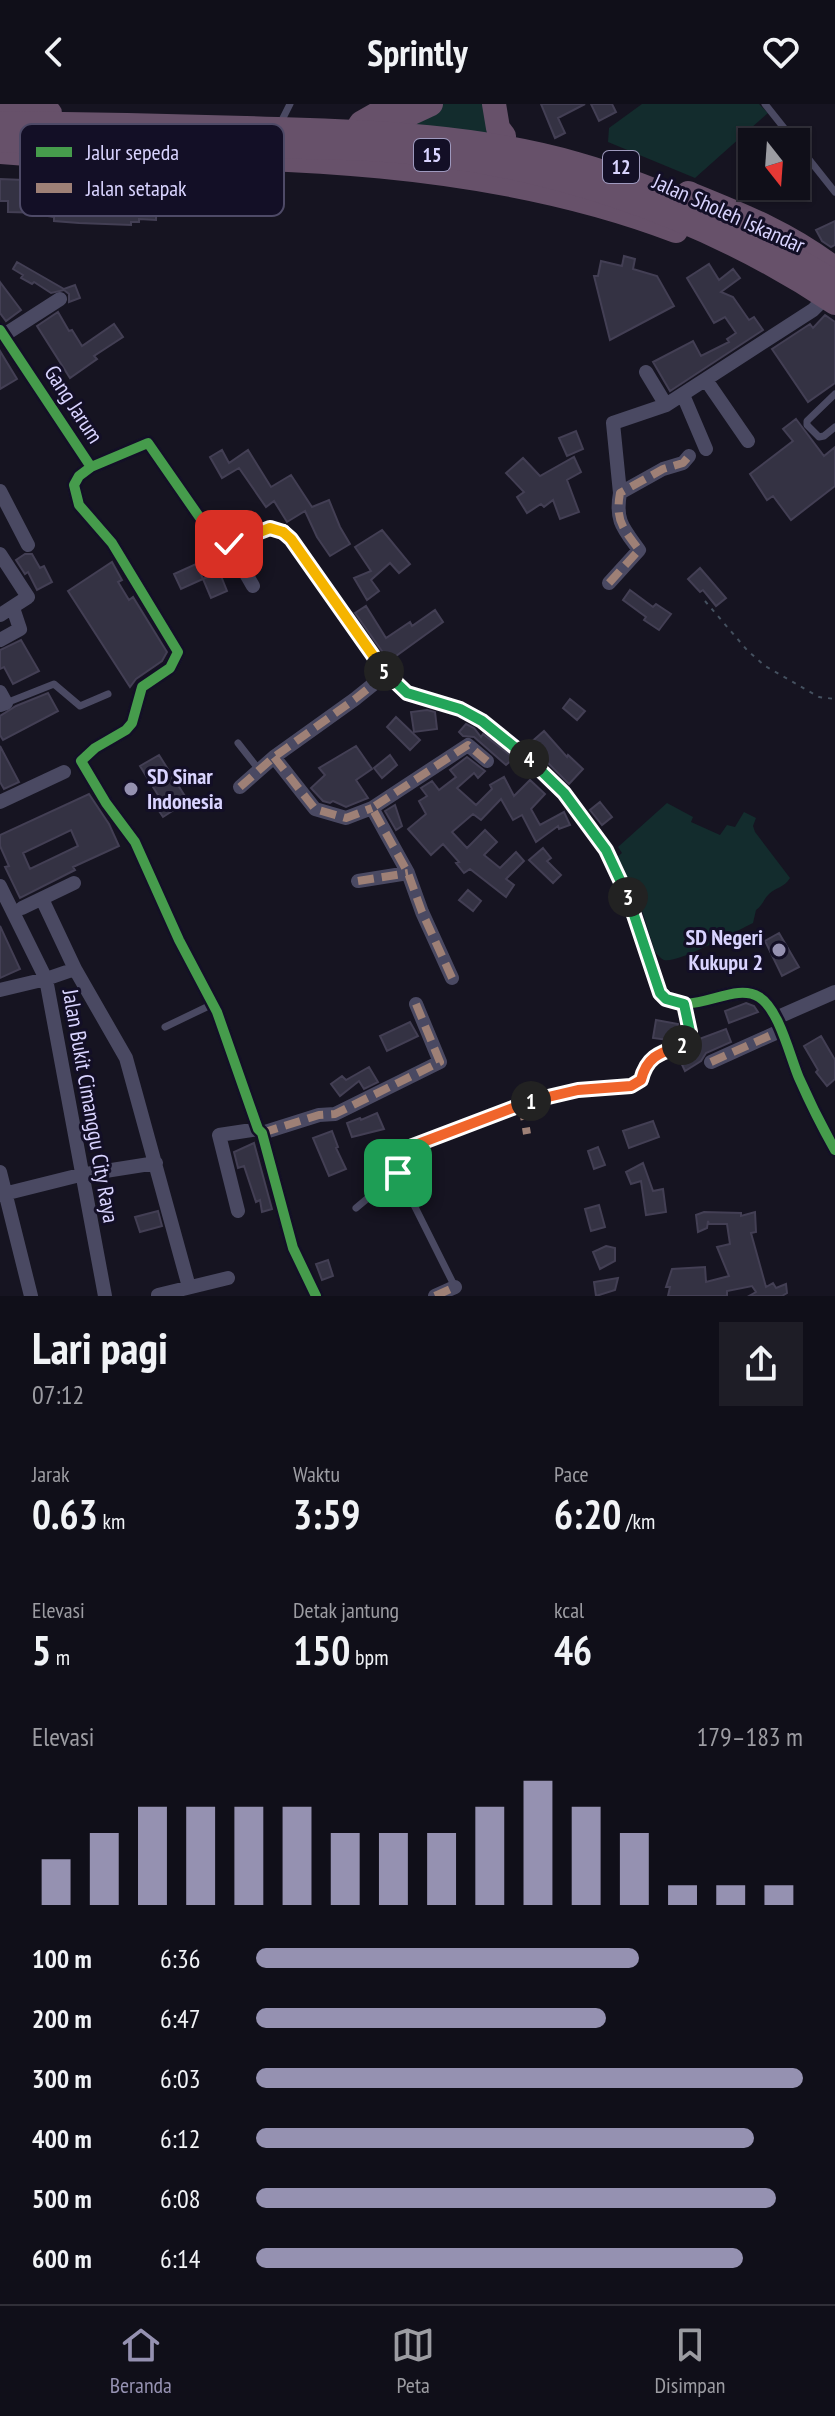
<!DOCTYPE html>
<html lang="id">
<head>
<meta charset="utf-8">
<style>
  body { margin:0; font-family:"PT Sans Narrow",sans-serif; background:#1e1d26; color:#f1f3f6; height:100vh; display:flex; flex-direction:column; font-size:30px; white-space:nowrap }
  * { box-sizing:border-box; margin:0 }
  p { font-size:26px; color:#9c9ca2 }
  .icon { flex:none; width:44px; height:44px; fill:none; stroke:currentColor; stroke-width:2; stroke-linecap:round; stroke-linejoin:round }
  .map { position:relative; height:1192px; overflow:hidden }
  .sheet { display:flex; flex-direction:column; background:#100f19; flex:1 }
  .sheet>* { flex:none }
  .needle { width:52px; rotate:163deg }
  .buttons { position:absolute; left:738px; top:24px; display:grid; gap:16px }
  .buttons a { display:grid; place-items:center; width:72px; height:72px; border-radius:0px; background:#100f19; box-shadow:0 2px 6px #0004,0 0 0 2px #302f38; font-size:40px }
  .pin { position:absolute; display:grid; place-items:center; width:68px; height:68px; color:#fff; margin:-34px; border-radius:16px; box-shadow:0 4px 12px #0006 }
  .km { position:absolute; width:40px; height:40px; margin:-20px; border-radius:50%; background:#222; color:#fff; font-size:22px; line-height:40px; text-align:center }
  .round { display:grid; place-items:center; flex:none; width:84px; height:84px; border-radius:0px; background:#1e1d26 }
  .summary { display:flex; align-items:center; justify-content:space-between; height:136px; padding:0 32px }
  h1 { font-size:44px; font-weight:600; line-height:60px }
  .metrics { display:grid; grid-template-columns:repeat(3,1fr); gap:12px; height:136px; padding:8px 32px }
  .metrics div { display:grid; align-content:center }
  .metrics b { font-size:40px; font-weight:600 }
  .metrics small { font-size:22px; font-weight:400 }
  .metrics p { font-size:22px }
  .chart { height:224px; padding:16px 32px }
  .chart p { display:flex; justify-content:space-between }
  .chart svg { width:100%; height:144px; margin-top:8px; stroke:#9591b1; stroke-width:6 }
  ul { padding:0 32px; list-style:none; font-size:26px }
  li { display:grid; grid-template-columns:128px 96px 1fr; align-items:center; height:60px }
  li i { height:20px; border-radius:10px; background:#9591b1 }
  header { display:flex; justify-content:space-between; align-items:center; height:104px; padding:0 32px; background:#100f19; font-size:36px; font-weight:600 }
  .tab-bar { display:flex; justify-content:space-around; align-items:center; height:112px; border-top:2px solid #302f38; background:#100f19; font-size:22px; color:#9c9ca2 }
  .tab-bar a { display:grid; justify-items:center; gap:4px }
  .tab-bar .selected { color:#9591b1 }
  .map>svg:first-child { display:block }
</style>
</head>
<body>
<header><svg class="icon" aria-label="back" viewBox="0 0 24 24"><path d="M15 5l-7 7 7 7"/></svg>Sprintly<svg class="icon" aria-label="heart" viewBox="0 0 24 24"><path d="M12 20l-8-8c-3-5 5-10 8-4 3-6 11-1 8 4z"/></svg></header>
<div class="map">
<svg width="835" height="1192" viewBox="0 0 835 1192">
  <rect width="100%" height="100%" fill="#161421"/>
  <path fill="#132c2d" d="M432 0H494L504 32 395 20Z
    M642 0H759L768 9 695 74 608 38 609 24Z
    M667 699 693 713 691 718 720 731 727 721 735 723 744 708 756 714 753 722 755 728 790 774C784 784 776 783 769 790 763 796 763 801 756 806L753 819C738 826 677 860 664 856 661 855 658 851 655 848L648 851 616 754 622 749 618 743Z"/>
  <path fill="#343243" stroke="#433f54" stroke-width="2" fill-rule="evenodd" d="M541 0H585L558 14 565 29 555 34Z
    M591 0H612L616 8 599 17Z
    M0 75 47 77V80H55L54 85 79 87 133 89 134 86H142V83H157L156 116 139 115V118H131V121L79 119 54 117V113L47 112V109L8 108V97H0Z
    M835 117V141L831 143 822 137 816 126Z
    M624 152 635 155 633 165 657 172 674 202 610 236 594 172H598L601 157 622 162Z
    M17 158 64 185 75 181 80 194 69 198V190L64 186 51 189 34 178 32 180 21 174 23 171 13 165Z
    M709 160 719 176 733 165 740 174 721 188 733 193 749 216 754 213 763 226 670 287 653 258 693 237 701 252 729 238 727 235 736 229 725 213 714 219 687 174Z
    M0 178 21 206 6 217 0 209Z
    M58 208 69 227 72 226 82 242 114 220 123 233 94 252 97 255 70 274 37 222Z
    M825 211 835 218V279L808 298 772 245 810 220 813 224Z
    M0 247 17 275 0 285Z
    M796 315 824 352 835 343V382L791 416 773 392 767 396 750 370 793 337 783 325Z
    M576 327 583 345 567 352 559 334Z
    M222 346 229 359 248 346 271 383 291 371 312 403 329 396 340 423 350 440 330 452 317 433 305 407 287 418 274 397 266 403 239 364 222 374 210 353Z
    M574 353 581 368 567 376 579 408 560 415 553 396 544 403 541 400 527 409 517 393 524 388 506 369 523 354 540 372Z
    M382 426 410 460 399 469 390 459 371 476 379 487 367 496 354 474 371 467 355 443Z
    M25 450H32L40 464 44 462 52 478 37 486 28 468 25 470 16 456Z
    M112 458 122 476 118 478 129 496 133 493 167 548 162 557 136 575 130 583 68 487Z
    M196 460 203 475 181 485 174 470Z
    M700 464 726 494 716 502 703 486 700 488 688 475Z
    M219 467 227 487 211 494 203 475Z
    M630 486 653 503 656 500 671 510 659 526 644 516 646 513 623 496Z
    M366 502 386 534 410 518 412 522 435 506 443 518 389 557 355 509Z
    M21 536 39 567 13 580 4 563 0 565V546Z
    M48 589 58 607 3 636 0 631V612L16 602Z
    M570 595 585 607 577 616 563 604Z
    M427 606 435 608 437 625 414 628 411 608Z
    M396 613 420 636 410 646 387 623Z
    M466 620 474 624 481 633 483 630 514 654 506 661 474 633 463 632 459 628Z
    M544 627 567 653 568 651 583 665 569 680 529 640Z
    M0 642 19 678 4 685 0 678Z
    M356 642 372 665 356 676 368 694 346 703 333 697 330 699 323 697 311 684 325 671 319 664Z
    M159 651 188 697 163 713 151 695 158 691 140 662Z
    M390 651 397 661 382 674 374 664Z
    M467 653 485 667 478 674 474 669 457 684 476 701 492 685 490 681 504 673 514 692 530 676 545 690 531 705 540 721 564 708 570 721 559 725 558 722 536 738 522 711 513 716 501 695 481 716 473 710 452 728 467 744 485 726 497 738 484 751 500 764 516 748 524 757 506 775 514 781 506 793 470 765 464 769 456 759 459 758 443 740 431 751 408 725 426 710 419 697 427 692 421 684 432 677 439 686 456 673 450 666Z
    M89 690 109 720 119 742 73 763 75 766 20 794 5 763 9 762 0 742V731ZM71 726 78 742 30 765 23 749Z
    M600 698 612 713 602 721 590 706Z
    M395 701 402 722 396 726 385 707Z
    M543 744 551 754 547 757 561 771 553 779 529 756Z
    M468 786 481 797 473 807 459 796Z
    M0 822 20 865 0 874Z
    M779 829 799 863 782 872 765 837Z
    M746 899 754 902 758 908 729 919 725 907Z
    M656 916 678 920 675 937 653 934Z
    M410 918 418 932 387 947 380 932Z
    M726 925 731 938 706 949 701 957 685 967 677 950 700 938 699 935Z
    M821 932 835 956V975L827 982 816 968 818 966 804 942Z
    M369 963 378 978 364 985 359 977 340 992 331 980 342 972 346 976Z
    M377 1009 384 1025 352 1033 347 1019 360 1014 361 1016Z
    M653 1017 659 1033 629 1044 623 1027Z
    M332 1027 338 1043 336 1044 346 1065 329 1072 313 1034Z
    M254 1039 272 1105 262 1108 260 1096 256 1098 244 1062 238 1064 234 1048Z
    M598 1043 605 1061 594 1065 588 1047Z
    M643 1059 653 1087 663 1085 666 1108 646 1111 641 1077 631 1080 626 1068Z
    M599 1101 605 1123 591 1127 585 1105Z
    M158 1107 162 1122 140 1128 135 1113Z
    M704 1108 741 1109V1112L755 1108 756 1128 751 1129 766 1183 773 1179 776 1184 786 1180 787 1189 782 1192H749L756 1188 752 1182 727 1187V1192H668L670 1183H666L672 1165 705 1163 706 1178 729 1172 717 1143 730 1140 727 1120H709L708 1117 707 1124 698 1128 696 1111Z
    M606 1142 615 1144V1157L600 1165 593 1148Z
    M328 1156 333 1172 322 1176 316 1160Z
    M618 1174 615 1186 596 1192 594 1178Z"/>
  <g fill="none" stroke-linecap="round" stroke-linejoin="round">
    <path stroke="#44505f" stroke-width="2" stroke-dasharray="4 6" stroke-linecap="butt" d="M705 497 747 546 765 562 819 593 835 595"/>
    <path stroke="#4a4962" stroke-width="7" d="M765 0 835 88
      M282 16 290 0
      M835 290 807 317V321L819 333 824 332 835 323
      M6 599 54 580 80 602 108 590
      M238 639 260 667
      M165 923 213 900
      M356 1104 398 1069
      M455 1183 389 1051 522 1000 578 986 631 982 641 976C648 948 660 949 685 940L690 928 684 900"/>
    <path stroke="#4a4962" stroke-width="14" d="M0 226 91 363 148 339 214 434 229 440C254 430 268 416 291 435L386 570 407 589 460 605 482 617 518 644 564 689 606 746 632 800 660 889C689 918 731 876 759 893 779 905 790 953 799 974 810 999 822 1023 835 1046
      M4 231 60 195
      M646 268 666 301
      M706 276 748 337
      M683 291 706 345
      M91 363 79 372 74 381 79 401 112 439 178 548 170 564 142 583 132 619 126 626 95 644 81 657 106 699 135 738 179 836 217 908 258 1025 262 1029 293 1144 316 1192
      M0 387 28 441
      M620 389 613 319 666 301 813 206 822 197
      M229 440 253 482
      M0 450 28 493 0 511
      M609 479 639 446C623 424 615 417 620 389L663 365 683 359 689 352
      M0 536 20 525 13 504
      M0 588 6 599 0 601
      M274 653 315 705 346 714 372 704
      M240 683 274 653 355 595 386 570
      M0 698 64 668
      M358 777 408 769
      M0 782 46 875 105 1192
      M42 795 75 865 126 954 189 1183
      M22 804 74 779
      M452 874 422 808 408 769 372 704 468 641 487 657
      M0 886 46 875 75 865
      M776 914 835 888
      M711 958 780 927
      M262 1029 319 1011 335 1010 440 958 416 900
      M0 1068 31 1192
      M0 1091 80 1071 156 1059
      M238 1107 219 1031 258 1025
      M158 1191 228 1174
      M435 1192 455 1183"/>
    <path stroke="#67516a" stroke-width="24" d="M494 0 498 24 504 32
      M0 6 50 9
      M371 41 388 20 431 0
      M346 42 361 19 394 0
      M0 48 40 51C252 53 474 50 676 127
      M688 89C740 110 791 130 835 165"/>
    <path stroke="#67516a" stroke-width="24" d="M0 19C93 20 185 22 278 25 378 28 480 32 577 60 669 86 753 130 835 178
      M0 36C123 44 246 39 369 45 534 53 698 108 835 199"/>
    <path stroke="#9e8076" stroke-width="8" stroke-dasharray="16 8" stroke-linecap="butt" d="M609 479 639 446C623 424 615 417 620 389L663 365 683 359 689 352
      M274 653 315 705 346 714 372 704
      M240 683 274 653 355 595 386 570
      M358 777 408 769
      M452 874 422 808 408 769 372 704 468 641 487 657
      M711 958 780 927
      M522 1000 527 1030
      M262 1029 319 1011 335 1010 440 958 416 900
      M435 1192 455 1183"/>
    <g stroke="#130f26" stroke-width="15">
      <path id="cycleway" d="M0 226 91 363 148 339 214 434 229 440C254 430 268 416 291 435L386 570 407 589 460 605 482 617 518 644 564 689 606 746 632 800 660 889C689 918 731 876 759 893 779 905 790 953 799 974 810 999 822 1023 835 1046
        M91 363 79 372 74 381 79 401 112 439 178 548 170 564 142 583 132 619 126 626 95 644 81 657 106 699 135 738 179 836 217 908 258 1025 262 1029 293 1144 316 1192"/>
    </g>
    <use href="#cycleway" stroke="#469c4c" stroke-width="10"/>
  </g>
  <g fill="none" stroke-linecap="round" stroke-linejoin="round">
    <g stroke="#fff" stroke-width="16">
      <path id="split-1" d="M398 1069 389 1051 531 997"/>
    </g>
    <g stroke="#fff" stroke-width="16">
      <path id="split-2" d="M531 997 578 986 631 982 641 976C647 952 660 949 682 941"/>
    </g>
    <g stroke="#fff" stroke-width="16">
      <path id="split-3" d="M628 793 660 889 666 895 684 900 690 928 682 941"/>
    </g>
    <g stroke="#fff" stroke-width="16">
      <path id="split-4" d="M529 655 564 689 606 746 628 793"/>
    </g>
    <g stroke="#fff" stroke-width="16">
      <path id="split-5" d="M384 567 407 589 460 605 482 617 529 655"/>
    </g>
    <g stroke="#fff" stroke-width="16">
      <path id="split-6" d="M283 428 291 435 384 567"/>
    </g>
    <g stroke="#fff" stroke-width="16">
      <path id="split-7" d="M229 440 270 424 283 428"/>
    </g>
    <use href="#split-1" stroke="#f0652b" stroke-width="10"/>
    <use href="#split-2" stroke="#f0652b" stroke-width="10"/>
    <use href="#split-3" stroke="#22a559" stroke-width="10"/>
    <use href="#split-4" stroke="#22a559" stroke-width="10"/>
    <use href="#split-5" stroke="#22a559" stroke-width="10"/>
    <use href="#split-6" stroke="#f5b400" stroke-width="10"/>
    <use href="#split-7" stroke="#f5b400" stroke-width="10"/>
  </g>
  <g fill="#9591b1" stroke="#130f26" stroke-width="3">
    <circle cx="131" cy="685" r="8"/>
    <circle cx="779" cy="846" r="8"/>
  </g>
  <g text-anchor="middle" dominant-baseline="central" stroke-width="6" stroke-linejoin="round" paint-order="stroke">
    <g fill="#130f26" stroke="#9e99be" stroke-width="2">
      <rect x="414" y="35" width="36" height="32" rx="6"/>
      <rect x="603" y="47" width="36" height="32" rx="6"/>
    </g>
    <g font-size="20" font-weight="bold" fill="#d9d4ff">
      <text x="432" y="51">15</text>
      <text x="621" y="63">12</text>
    </g>
    <g font-size="22" fill="#d9d4ff" stroke="#130f26">
      <text transform="translate(729 109) rotate(24)">Jalan Sholeh Iskandar</text>
      <text transform="translate(74 300) rotate(57)">Gang Jarum</text>
      <text transform="translate(91 1002) rotate(80)">Jalan Bukit Cimanggu City Raya</text>
    </g>
    <g font-size="22" font-weight="bold" fill="#d9d4ff" stroke="#130f26" text-anchor="start">
      <text x="147" y="672">SD Sinar<tspan x="147" dy="25">Indonesia</tspan></text>
      <text x="763" y="833" text-anchor="end">SD Negeri<tspan x="763" dy="25">Kukupu 2</tspan></text>
    </g>
  </g>
  <rect x="20" y="20" width="264" height="92" rx="12" fill="#130f26" stroke="#4e4a67" stroke-width="2"/>
  <rect x="36" y="43" width="36" height="10" fill="#469c4c"/>
  <rect x="36" y="79" width="36" height="10" fill="#9e8076"/>
  <g font-size="22" fill="#d9d4ff">
    <text x="86" y="56">Jalur sepeda</text>
    <text x="86" y="92">Jalan setapak</text>
  </g>
</svg>
<div class="buttons">
<a><svg class="needle" viewBox="-14 -14 28 28"><path d="M0-13l5 13h-10z" fill="#e53935"/><path d="M0 13l5-13h-10z" fill="#9c9ca2"/></svg></a>
</div>
<div class="pin" style="left:398px;top:1069px;background:#1e9e55"><svg class="icon" aria-label="arrive" viewBox="0 0 24 24"><path d="M6 21V4h12l-3 4 3 4H6"/></svg></div>
<div class="pin" style="left:229px;top:440px;background:#d93025"><svg class="icon" aria-label="check" viewBox="0 0 24 24"><path d="M5 12l5 5 9-10"/></svg></div>
<b class="km" style="left:531px;top:997px">1</b>
<b class="km" style="left:682px;top:941px">2</b>
<b class="km" style="left:628px;top:793px">3</b>
<b class="km" style="left:529px;top:655px">4</b>
<b class="km" style="left:384px;top:567px">5</b>
</div>
<section class="sheet">
<div class="summary"><div><h1>Lari pagi</h1><p>07:12</p></div><a class="round"><svg class="icon" aria-label="share" viewBox="0 0 24 24"><path d="M12 15V3M7 8l5-5 5 5M5 13v7h14v-7"/></svg></a></div>
<div class="metrics">
<div><p>Jarak</p><b>0.63<small> km</small></b></div>
<div><p>Waktu</p><b>3:59</b></div>
<div><p>Pace</p><b>6:20<small> /km</small></b></div>
</div>
<div class="metrics">
<div><p>Elevasi</p><b>5<small> m</small></b></div>
<div><p>Detak jantung</p><b>150<small> bpm</small></b></div>
<div><p>kcal</p><b>46</b></div>
</div>
<div class="chart"><p><span>Elevasi</span>179–183 m</p>
<svg viewBox="0 0 160 44" preserveAspectRatio="none"><path d="M5 44V30M15 44V22M25 44V14M35 44V14M45 44V14M55 44V14M65 44V22M75 44V22M85 44V22M95 44V14M105 44V6M115 44V14M125 44V22M135 44V38M145 44V38M155 44V38"/></svg>
</div>
<ul>
<li><b>100 m</b>6:36<i style="width:70%"></i></li>
<li><b>200 m</b>6:47<i style="width:64%"></i></li>
<li><b>300 m</b>6:03<i style="width:100%"></i></li>
<li><b>400 m</b>6:12<i style="width:91%"></i></li>
<li><b>500 m</b>6:08<i style="width:95%"></i></li>
<li><b>600 m</b>6:14<i style="width:89%"></i></li>
</ul>
</section>
<nav class="tab-bar">
<a class="selected"><svg class="icon" aria-label="home" viewBox="0 0 24 24"><path d="M3 11l9-7 9 7M6 9v11h12V9"/></svg>Beranda</a>
<a><svg class="icon" aria-label="map" viewBox="0 0 24 24"><path d="M3 6l6-2 6 2 6-2v14l-6 2-6-2-6 2zM9 4v14M15 6v14"/></svg>Peta</a>
<a><svg class="icon" aria-label="saved" viewBox="0 0 24 24"><path d="M7 4h10v16l-5-4-5 4z"/></svg>Disimpan</a>
</nav>
</body>
</html>
